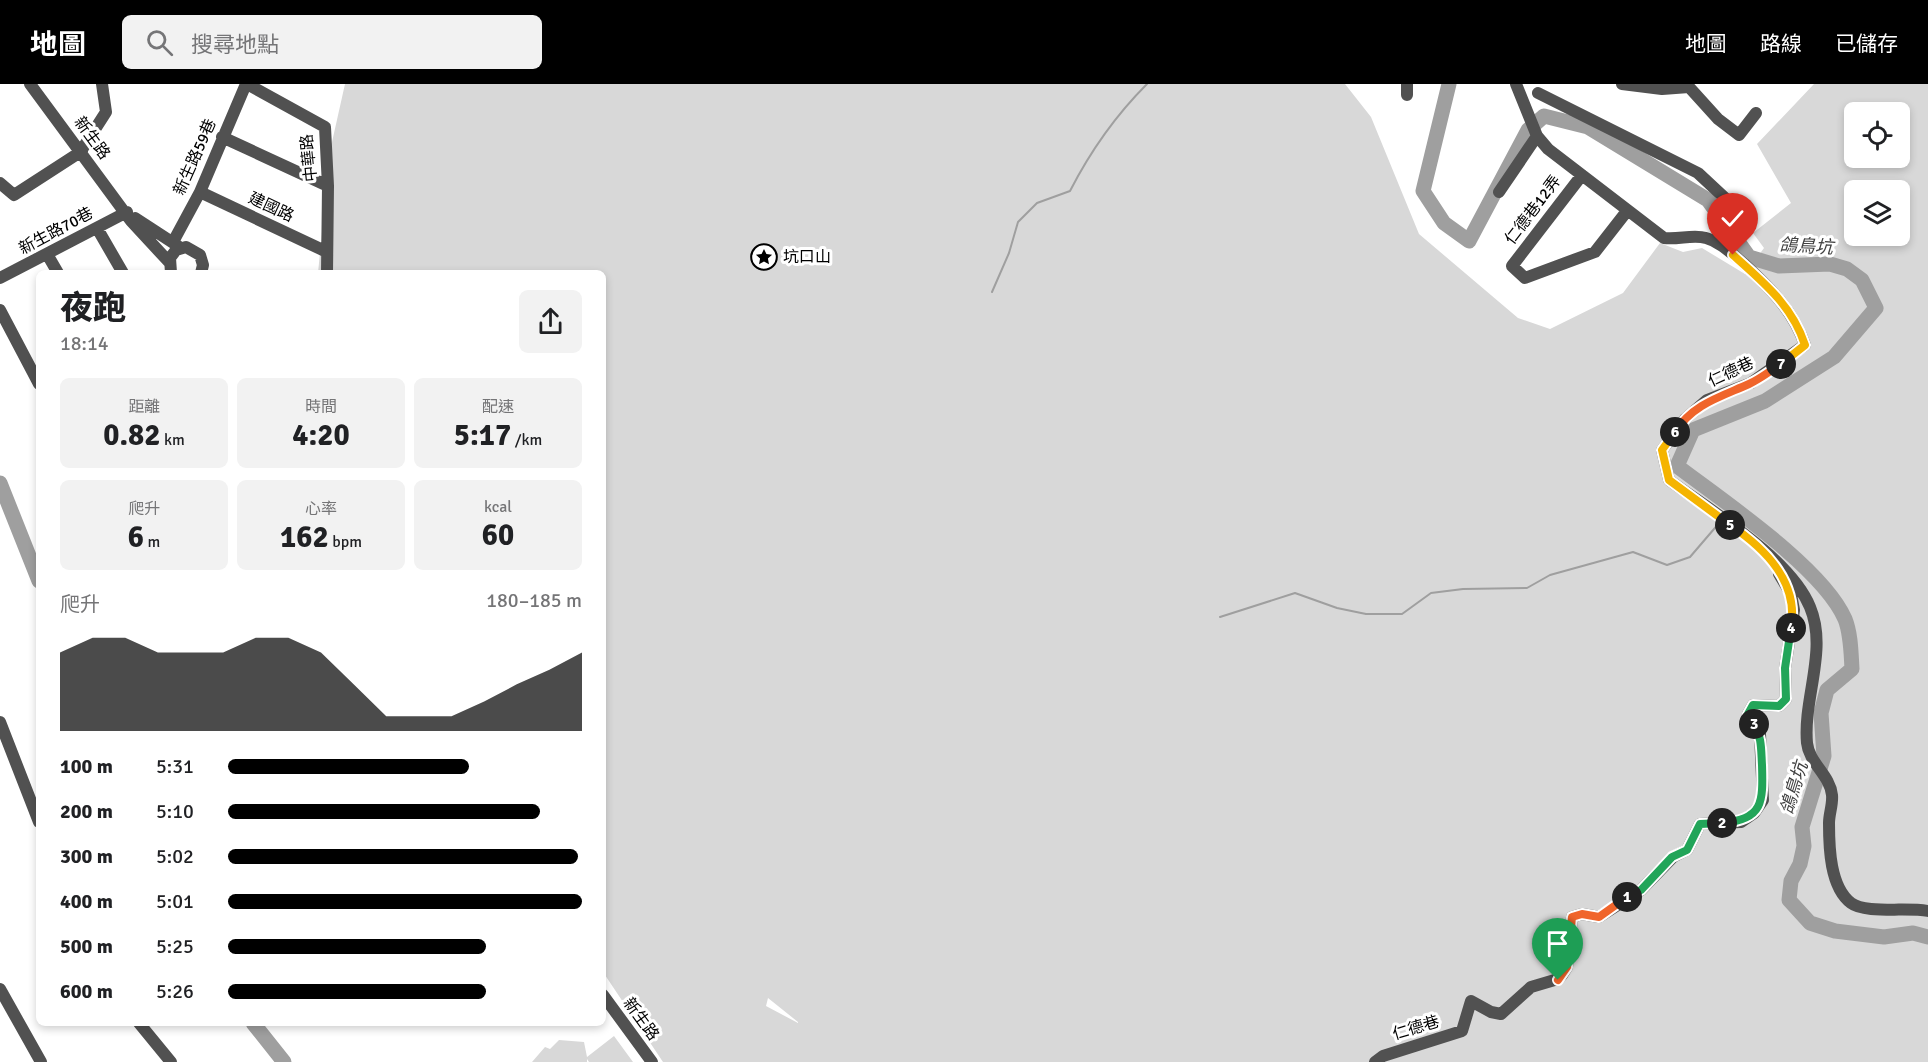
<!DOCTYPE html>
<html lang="zh-TW">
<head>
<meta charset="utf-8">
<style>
  body { margin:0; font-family:Signika,"Noto Sans TC",sans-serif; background:#f2f2f2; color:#202124; height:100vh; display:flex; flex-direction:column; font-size:22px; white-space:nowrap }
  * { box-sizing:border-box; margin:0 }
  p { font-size:20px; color:#757577 }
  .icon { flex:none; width:33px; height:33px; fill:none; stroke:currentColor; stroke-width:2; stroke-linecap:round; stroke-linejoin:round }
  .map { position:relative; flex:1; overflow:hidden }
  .drawer { position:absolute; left:36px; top:186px; width:570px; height:756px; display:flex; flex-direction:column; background:#fff; border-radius:9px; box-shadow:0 3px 9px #0003 }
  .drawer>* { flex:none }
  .controls { position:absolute; left:1844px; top:18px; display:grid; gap:12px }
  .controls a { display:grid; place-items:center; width:66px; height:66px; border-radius:9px; background:#fff; box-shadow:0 3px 9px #0003; font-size:30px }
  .pin { position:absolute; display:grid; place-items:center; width:51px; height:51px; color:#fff; margin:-62px -26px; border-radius:50% 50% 50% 0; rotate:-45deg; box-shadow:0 0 6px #0007 }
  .pin .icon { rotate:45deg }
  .km { position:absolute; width:30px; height:30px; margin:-15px; border-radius:50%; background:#222; color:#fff; font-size:16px; line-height:30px; text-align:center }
  .round { display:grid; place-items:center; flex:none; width:63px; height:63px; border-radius:9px; background:#f2f2f2 }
  .headline { display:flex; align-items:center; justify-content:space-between; height:102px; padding:0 24px }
  h1 { font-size:33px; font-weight:800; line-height:45px }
  .figures { display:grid; grid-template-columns:repeat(3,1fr); gap:9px; height:102px; padding:6px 24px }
  .figures div { display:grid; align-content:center; border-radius:9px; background:#f2f2f2; text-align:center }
  .figures b { font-size:30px; font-weight:800 }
  .figures small { font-size:16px; font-weight:400 }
  .figures p { font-size:16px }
  .chart { height:168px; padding:12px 24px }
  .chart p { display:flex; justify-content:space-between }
  .chart svg { width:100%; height:108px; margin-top:6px; fill:#000; opacity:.7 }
  ul { padding:0 24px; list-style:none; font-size:20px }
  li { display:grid; grid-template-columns:96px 72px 1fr; align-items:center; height:45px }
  li i { height:15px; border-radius:8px; background:#000 }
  header { display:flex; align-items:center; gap:36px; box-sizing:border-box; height:84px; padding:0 30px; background:#000; color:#fff }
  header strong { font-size:28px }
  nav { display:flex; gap:33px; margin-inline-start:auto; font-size:21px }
  .search { width:420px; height:54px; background:#f2f2f2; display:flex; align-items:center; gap:15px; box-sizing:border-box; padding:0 21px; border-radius:9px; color:#757577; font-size:22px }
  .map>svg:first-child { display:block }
</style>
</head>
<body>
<header>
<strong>地圖</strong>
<div class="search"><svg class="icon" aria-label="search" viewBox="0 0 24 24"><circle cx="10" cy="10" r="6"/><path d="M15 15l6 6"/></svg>搜尋地點</div>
<nav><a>地圖</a><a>路線</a><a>已儲存</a></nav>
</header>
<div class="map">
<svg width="1928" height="978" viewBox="0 0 1928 978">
  <rect width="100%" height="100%" fill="#fff"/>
  <path fill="#d8d8d8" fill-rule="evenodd" d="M345 0H1345L1371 33 1419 150 1518 234 1550 245 1623 209 1660 159 1683 168 1702 164 1745 190 1764 164 1753 149 1791 119 1757 60 1814 0H1928V978H663L603 888V189H318L330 67ZM1854 28H1899V74H1854ZM1854 106H1899V152H1854ZM768 914 798 938V939L766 922Z
    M614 952 633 978H589L587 975V978H532L545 963 550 965 559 956 584 958 587 973Z"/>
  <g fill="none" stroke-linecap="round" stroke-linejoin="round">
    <path stroke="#9f9f9f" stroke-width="2" d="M992 208 1009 169 1018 138 1037 119 1070 107C1091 66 1114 33 1147 0
      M1725 431 1731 424
      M1220 533 1295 509 1337 524 1366 530H1402L1431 509 1463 505 1527 504 1550 491 1633 468 1667 481 1690 473 1720 438"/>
    <path stroke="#9f9f9f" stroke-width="15" d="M1449 0 1423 107 1444 139 1469 157 1528 46 1544 32 1588 43 1708 116 1749 173 1779 182 1830 180 1847 185 1862 196 1876 224 1834 273 1765 317 1693 346 1677 382C1723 417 1823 484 1845 535 1851 550 1851 569 1852 585L1827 606 1821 629 1824 672 1802 743 1804 762 1800 780 1791 797 1789 816 1810 839 1835 847 1884 853 1913 849 1928 853
      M0 399 39 497
      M253 939 284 978"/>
    <path stroke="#515151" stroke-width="12" d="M30 0 131 137 169 178
      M247 0 325 43 328 102 327 189
      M1516 0 1537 52 1548 65 1664 154C1678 156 1693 150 1706 154 1721 158 1732 170 1744 180 1770 204 1793 226 1805 261L1751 299 1707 316 1685 335 1662 366 1669 396C1712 428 1790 474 1810 523 1828 566 1803 614 1807 659 1809 679 1830 691 1832 711 1833 720 1829 730 1829 739 1829 764 1830 803 1851 819 1865 830 1909 823 1928 827
      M1622 0 1662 5 1689 3 1718 35 1739 51 1756 29
      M1538 9 1698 89 1742 130
      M1407 11V0
      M222 53 328 102
      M81 67 106 28 102 0
      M1582 91 1512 182 1525 194 1595 168 1627 127
      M0 99 14 111 82 67
      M200 108 327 168
      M1499 108 1537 52
      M135 134 178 162
      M97 144 123 189
      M173 158 200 108 246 0
      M47 170 58 189
      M171 189 170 174 176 166 186 163 200 171 203 181 201 189
      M0 194 127 128
      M0 226 39 300
      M0 638 39 738
      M0 905 41 978
      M603 911 652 978
      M139 939 171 978
      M1375 978 1383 972 1462 947 1471 917 1491 928 1501 930 1531 903 1558 895 1562 891 1567 883 1572 833 1582 830 1599 833 1641 806 1673 773 1687 766 1700 740 1741 738 1754 729 1763 716 1760 650 1748 630 1753 621 1779 622 1786 615 1785 584 1794 526 1791 510 1779 490"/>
  </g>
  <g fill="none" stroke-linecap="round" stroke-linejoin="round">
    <g stroke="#fff" stroke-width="12">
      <path id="split-1" d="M1558 896 1567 883 1572 833 1582 830 1599 833 1627 813"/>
    </g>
    <g stroke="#fff" stroke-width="12">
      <path id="split-2" d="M1627 813 1641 806 1672 773 1687 766 1700 740 1722 739"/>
    </g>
    <g stroke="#fff" stroke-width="12">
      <path id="split-3" d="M1722 739C1764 736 1763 717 1762 681 1761 666 1762 653 1754 640"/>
    </g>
    <g stroke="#fff" stroke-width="12">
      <path id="split-4" d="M1754 640 1748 630 1753 621 1779 622 1786 615 1785 584 1791 544"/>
    </g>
    <g stroke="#fff" stroke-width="12">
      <path id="split-5" d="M1730 441C1766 465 1799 498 1791 544"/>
    </g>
    <g stroke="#fff" stroke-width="12">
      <path id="split-6" d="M1675 348 1662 366 1669 396 1730 441"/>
    </g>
    <g stroke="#fff" stroke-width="12">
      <path id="split-7" d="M1675 348C1693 320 1720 313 1749 300 1760 295 1770 287 1781 280"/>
    </g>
    <g stroke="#fff" stroke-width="12">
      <path id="split-8" d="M1733 171C1763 198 1792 221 1805 261L1781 280"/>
    </g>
    <use href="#split-1" stroke="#f0652b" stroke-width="8"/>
    <use href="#split-2" stroke="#22a559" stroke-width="8"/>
    <use href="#split-3" stroke="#22a559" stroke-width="8"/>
    <use href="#split-4" stroke="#22a559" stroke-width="8"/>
    <use href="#split-5" stroke="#f5b400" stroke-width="8"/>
    <use href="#split-6" stroke="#f5b400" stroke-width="8"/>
    <use href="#split-7" stroke="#f0652b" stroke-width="8"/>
    <use href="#split-8" stroke="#f5b400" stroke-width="8"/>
  </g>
  <defs>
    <g id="sight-ring" transform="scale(1.35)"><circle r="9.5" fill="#fff" stroke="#000" stroke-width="1.5"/><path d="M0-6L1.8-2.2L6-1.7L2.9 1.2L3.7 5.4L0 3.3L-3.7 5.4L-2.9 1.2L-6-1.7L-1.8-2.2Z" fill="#000"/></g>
  </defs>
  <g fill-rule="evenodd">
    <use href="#sight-ring" x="764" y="173"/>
  </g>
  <g text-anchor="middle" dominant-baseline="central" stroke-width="6" stroke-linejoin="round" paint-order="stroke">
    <g font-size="16" fill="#000" stroke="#fff">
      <text transform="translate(92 54) rotate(54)">新生路</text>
      <text transform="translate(195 73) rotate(-66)">新生路59巷</text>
      <text transform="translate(309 74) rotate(-96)">中華路</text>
      <text transform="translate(271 123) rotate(25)">建國路</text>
      <text transform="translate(1533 126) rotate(-53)">仁德巷12弄</text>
      <text transform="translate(56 147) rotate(-28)">新生路70巷</text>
      <text transform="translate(1731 288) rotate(-25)">仁德巷</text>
      <text transform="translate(641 935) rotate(54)">新生路</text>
      <text transform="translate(1416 944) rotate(-17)">仁德巷</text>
    </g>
    <g font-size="16" fill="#000" stroke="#fff" text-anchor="start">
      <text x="783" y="173">坑口山</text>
    </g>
    <g font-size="18" font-style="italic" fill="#404040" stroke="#fff">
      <text transform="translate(1806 162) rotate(3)">鴿鳥坑</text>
      <text transform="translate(1794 704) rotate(-73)">鴿鳥坑</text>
    </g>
  </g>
</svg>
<div class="controls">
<a><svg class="icon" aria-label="locate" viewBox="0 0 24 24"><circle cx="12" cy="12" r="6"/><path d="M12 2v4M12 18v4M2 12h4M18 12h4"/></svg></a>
<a><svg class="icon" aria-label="layers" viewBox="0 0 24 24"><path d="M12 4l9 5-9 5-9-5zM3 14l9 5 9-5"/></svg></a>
</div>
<div class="pin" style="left:1558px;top:896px;background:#1e9e55"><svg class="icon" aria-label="arrive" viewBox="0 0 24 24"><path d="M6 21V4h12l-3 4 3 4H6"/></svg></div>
<div class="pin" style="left:1733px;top:171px;background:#d93025"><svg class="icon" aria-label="check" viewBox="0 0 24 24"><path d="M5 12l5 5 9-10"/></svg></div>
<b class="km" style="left:1627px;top:813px">1</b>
<b class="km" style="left:1722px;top:739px">2</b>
<b class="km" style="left:1754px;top:640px">3</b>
<b class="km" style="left:1791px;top:544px">4</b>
<b class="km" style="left:1730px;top:441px">5</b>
<b class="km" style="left:1675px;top:348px">6</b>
<b class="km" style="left:1781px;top:280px">7</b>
<section class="drawer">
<div class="headline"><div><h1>夜跑</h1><p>18:14</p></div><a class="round"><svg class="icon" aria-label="share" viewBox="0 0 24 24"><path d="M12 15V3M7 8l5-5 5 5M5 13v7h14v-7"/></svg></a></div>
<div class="figures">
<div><p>距離</p><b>0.82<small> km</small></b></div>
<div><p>時間</p><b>4:20</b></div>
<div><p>配速</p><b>5:17<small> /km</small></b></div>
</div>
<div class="figures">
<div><p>爬升</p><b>6<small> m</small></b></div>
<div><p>心率</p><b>162<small> bpm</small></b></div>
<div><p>kcal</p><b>60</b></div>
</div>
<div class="chart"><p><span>爬升</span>180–185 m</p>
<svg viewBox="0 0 160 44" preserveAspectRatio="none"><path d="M0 44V12L10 6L20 6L30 12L40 12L50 12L60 6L70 6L80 12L90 25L100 38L110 38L120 38L130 32L140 25L150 19L160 12V44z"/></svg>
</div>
<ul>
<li><b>100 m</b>5:31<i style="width:68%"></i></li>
<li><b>200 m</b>5:10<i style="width:88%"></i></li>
<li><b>300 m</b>5:02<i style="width:99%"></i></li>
<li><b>400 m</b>5:01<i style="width:100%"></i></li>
<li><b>500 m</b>5:25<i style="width:73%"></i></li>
<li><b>600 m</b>5:26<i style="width:73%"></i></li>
</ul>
</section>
</div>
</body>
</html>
